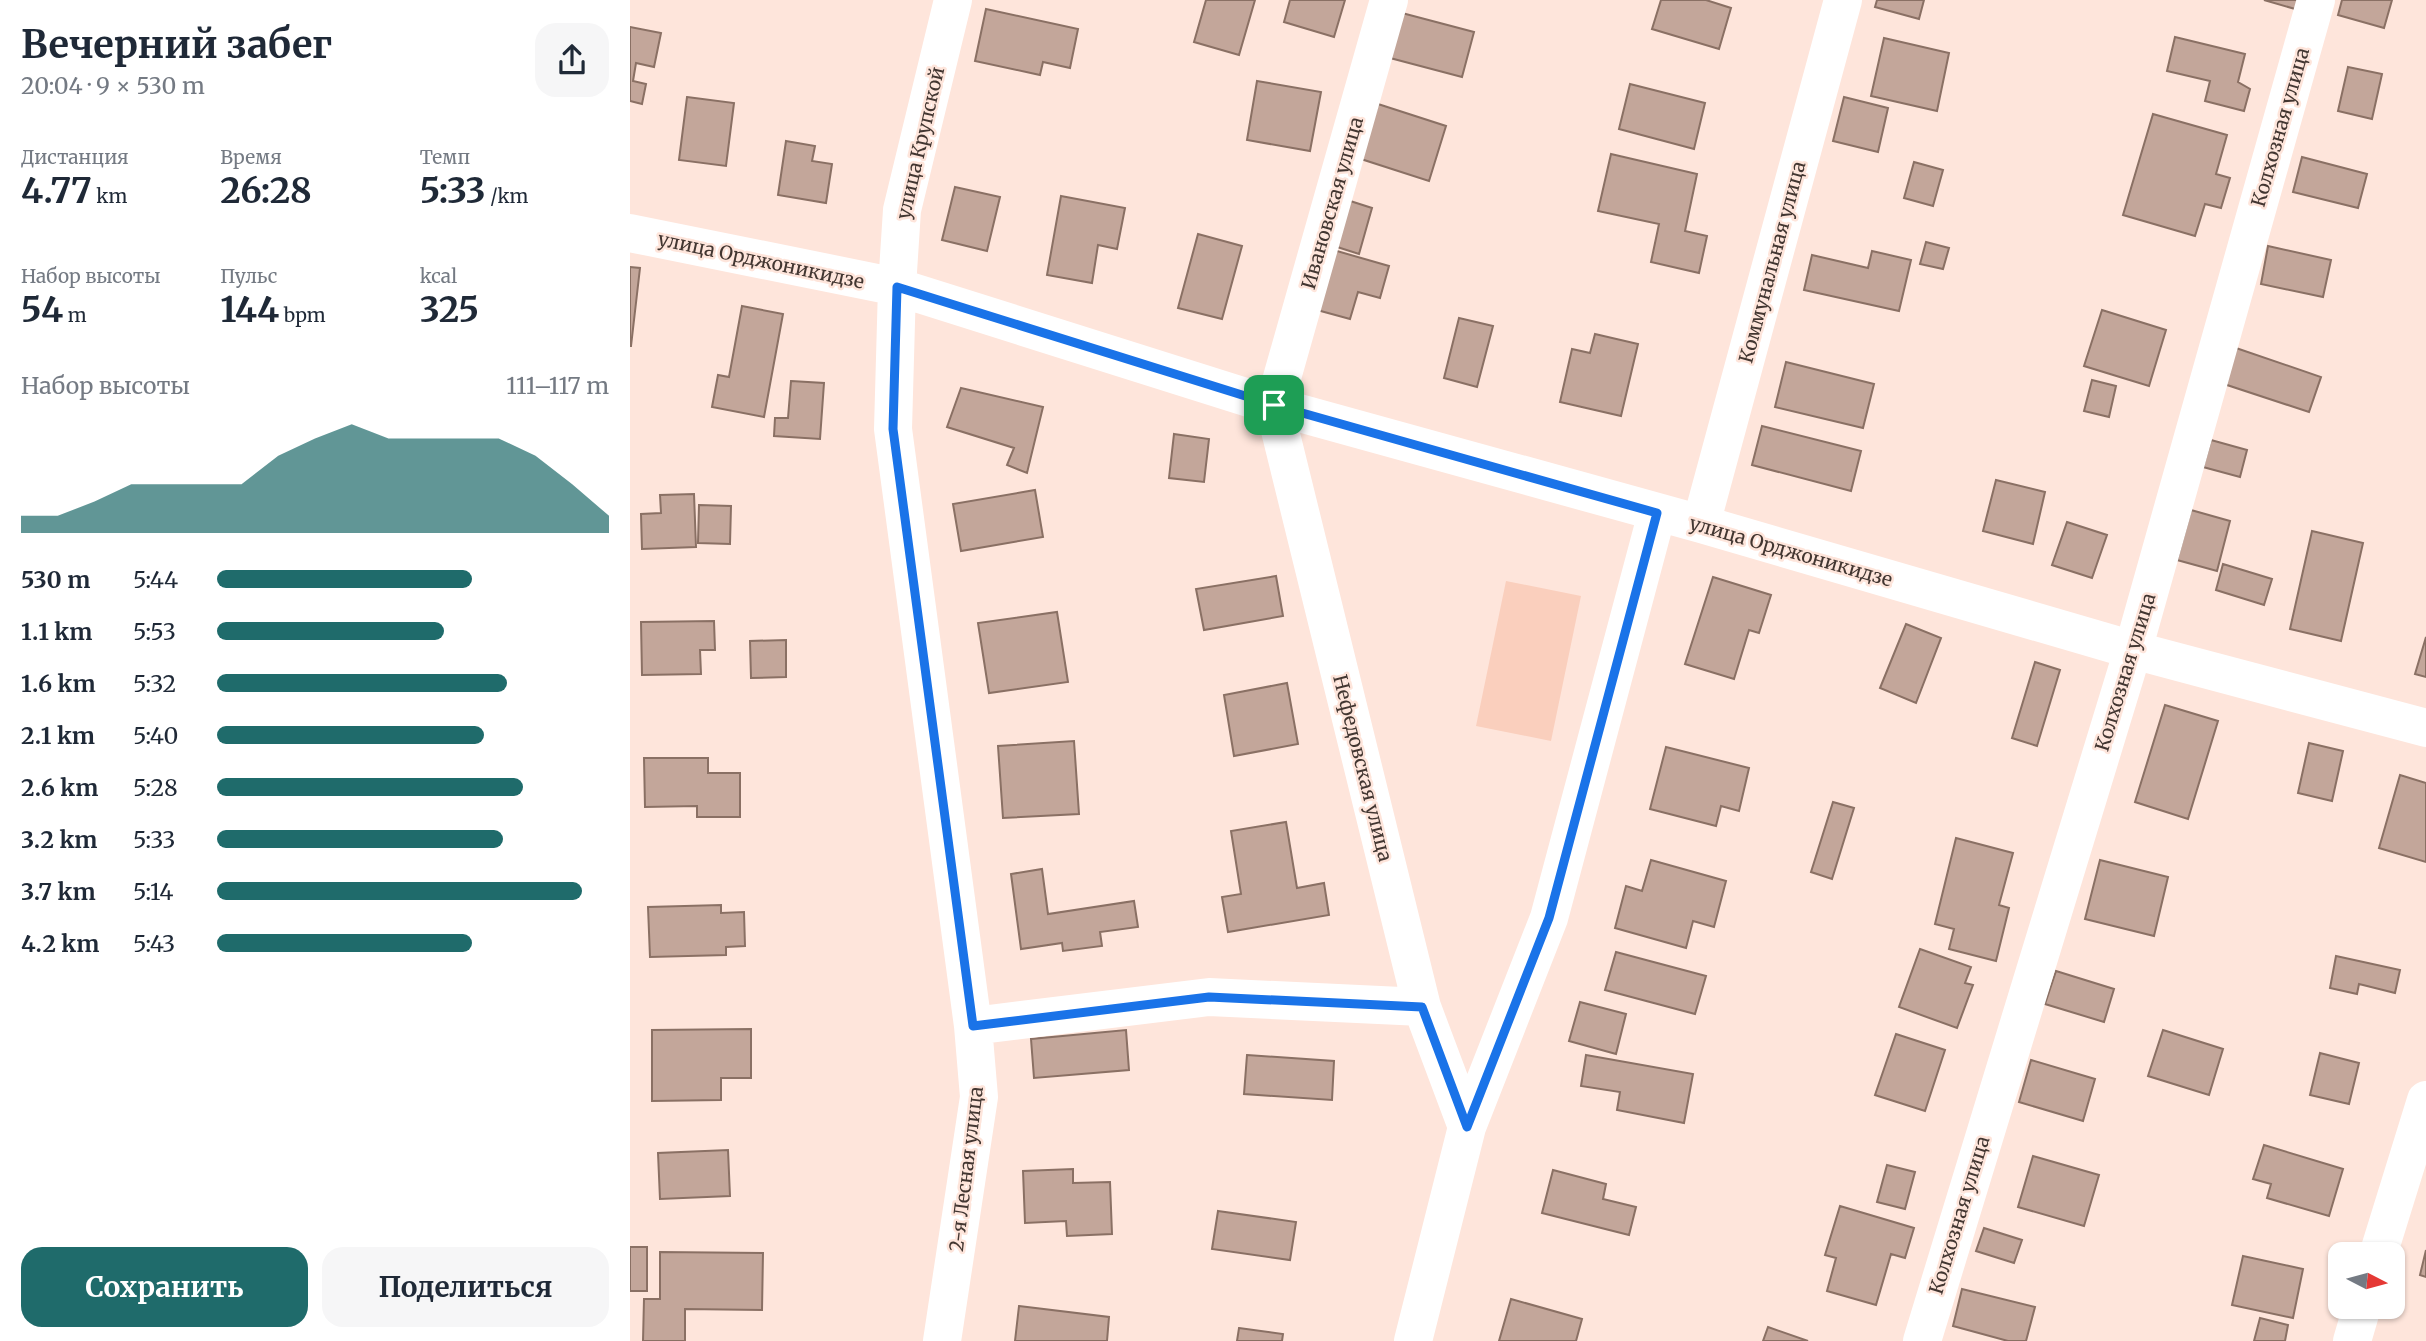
<!DOCTYPE html>
<html lang="ru">
<head>
<meta charset="utf-8">
<style>
  body { margin:0; font-family:Merriweather,serif; background:#f6f6f7; color:#1f2937; height:100vh; display:flex; flex-direction:column; font-size:26px; white-space:nowrap }
  * { box-sizing:border-box; margin:0 }
  p { font-size:23px; color:#747a83 }
  .icon { flex:none; width:38px; height:38px; fill:none; stroke:currentColor; stroke-width:2; stroke-linecap:round; stroke-linejoin:round }
  .map { position:relative; flex:1; overflow:hidden }
  .side { display:flex; flex-direction:column; background:#fff; width:630px }
  .side>* { flex:none }
  .needle { width:46px; rotate:96deg }
  .buttons { position:absolute; left:1698px; top:1242px; display:grid; gap:14px }
  .buttons a { display:grid; place-items:center; width:77px; height:77px; border-radius:14px; background:#fff; box-shadow:0 2px 5px #0004; font-size:35px }
  .pin { position:absolute; display:grid; place-items:center; width:60px; height:60px; color:#fff; margin:-30px; border-radius:14px; box-shadow:0 4px 10px #0006 }
  .round { display:grid; place-items:center; flex:none; width:74px; height:74px; border-radius:21px; background:#f6f6f7 }
  .overview { display:flex; align-items:center; justify-content:space-between; height:119px; padding:0 21px }
  h1 { font-size:38px; font-weight:700; line-height:52px }
  .figures { display:grid; grid-template-columns:repeat(3,1fr); gap:10px; height:119px; padding:7px 21px }
  .figures div { display:grid; align-content:center }
  .figures b { font-size:35px; font-weight:700 }
  .figures small { font-size:19px; font-weight:400 }
  .figures p { font-size:19px }
  .chart { height:196px; padding:14px 21px }
  .chart p { display:flex; justify-content:space-between }
  .chart svg { width:100%; height:126px; margin-top:7px; fill:#1f6b6b; opacity:.7 }
  .action { display:flex; gap:14px; margin-top:auto; padding:14px 21px }
  .action a { flex:1; height:80px; border-radius:21px; background:#1f6b6b; color:#fff; font-size:28px; font-weight:700; line-height:80px; text-align:center }
  .action a+a { background:#f6f6f7; color:#1f2937 }
  ul { padding:0 21px; list-style:none; font-size:23px }
  li { display:grid; grid-template-columns:112px 84px 1fr; align-items:center; height:52px }
  li i { height:18px; border-radius:9px; background:#1f6b6b }
  main { display:flex; flex:1; min-height:0 }
  .map>svg:first-child { display:block }
</style>
</head>
<body>
<main>
<section class="side">
<div class="overview"><div><h1>Вечерний забег</h1><p>20:04 · 9 × 530 m</p></div><a class="round"><svg class="icon" aria-label="share" viewBox="0 0 24 24"><path d="M12 15V3M7 8l5-5 5 5M5 13v7h14v-7"/></svg></a></div>
<div class="figures">
<div><p>Дистанция</p><b>4.77<small> km</small></b></div>
<div><p>Время</p><b>26:28</b></div>
<div><p>Темп</p><b>5:33<small> /km</small></b></div>
</div>
<div class="figures">
<div><p>Набор высоты</p><b>54<small> m</small></b></div>
<div><p>Пульс</p><b>144<small> bpm</small></b></div>
<div><p>kcal</p><b>325</b></div>
</div>
<div class="chart"><p><span>Набор высоты</span>111–117 m</p>
<svg viewBox="0 0 160 44" preserveAspectRatio="none"><path d="M0 44V38L10 38L20 33L30 27L40 27L50 27L60 27L70 17L80 11L90 6L100 11L110 11L120 11L130 11L140 17L150 27L160 38V44z"/></svg>
</div>
<ul>
<li><b>530 m</b>5:44<i style="width:65%"></i></li>
<li><b>1.1 km</b>5:53<i style="width:58%"></i></li>
<li><b>1.6 km</b>5:32<i style="width:74%"></i></li>
<li><b>2.1 km</b>5:40<i style="width:68%"></i></li>
<li><b>2.6 km</b>5:28<i style="width:78%"></i></li>
<li><b>3.2 km</b>5:33<i style="width:73%"></i></li>
<li><b>3.7 km</b>5:14<i style="width:93%"></i></li>
<li><b>4.2 km</b>5:43<i style="width:65%"></i></li>
</ul>
<div class="action"><a>Сохранить</a><a>Поделиться</a></div>
</section>
<div class="map">
<svg width="1796" height="1341" viewBox="0 0 1796 1341">
  <rect width="100%" height="100%" fill="#fee5db"/>
  <path fill="#facfbd" d="M876 581 951 596 921 741 846 726Z"/>
  <path fill="#c3a69a" stroke="#8a7064" stroke-width="2" d="M576 0H625L609 55 564 42Z
    M660 0H715L704 37 654 22Z
    M1031 0H1076L1101 8 1089 49 1022 29Z
    M1247 0H1294L1289 19 1245 7Z
    M1634 0H1676L1672 11Z
    M1712 0H1762L1754 28 1708 15Z
    M356 9 448 29 440 68 413 62 410 75 345 61Z
    M772 13 844 32 832 77 760 58Z
    M0 27 31 33 24 67 6 63 3 81 16 84 12 104 0 101Z
    M1545 37 1615 54 1608 82 1620 89 1614 111 1575 101 1580 81 1537 71Z
    M1254 38 1319 53 1307 111 1241 96Z
    M1718 67 1752 74 1742 119 1708 111Z
    M627 81 691 92 680 151 617 140Z
    M1000 84 1075 103 1064 149 989 129Z
    M57 97 104 103 96 166 49 160Z
    M1214 97 1258 108 1248 152 1203 141Z
    M748 104 816 126 799 181 731 159Z
    M1523 114 1597 135 1586 174 1600 178 1591 208 1575 204 1565 236 1493 215Z
    M156 141 185 146 182 161 202 164 196 203 148 195Z
    M981 154 1067 174 1055 231 1077 236 1069 273 1021 262 1029 224 968 211Z
    M1672 157 1737 174 1728 208 1663 192Z
    M1284 162 1313 170 1303 206 1274 198Z
    M325 187 370 197 357 251 312 240Z
    M431 196 495 208 487 249 468 245 462 283 417 275Z
    M714 199 742 208 729 254 701 245Z
    M568 234 612 246 592 319 548 308Z
    M1296 242 1319 248 1313 269 1290 264Z
    M1638 246 1701 260 1693 297 1631 284Z
    M693 247 759 266 750 298 728 292 720 319 676 307Z
    M1242 251 1281 260 1269 311 1174 290 1182 255 1238 268Z
    M0 267 10 268 1 346H0Z
    M112 306 153 314 134 417 82 407 88 375 99 377Z
    M1472 310 1536 330 1519 386 1454 366Z
    M829 318 863 326 847 387 814 378Z
    M965 334 1008 344 991 416 930 402 942 349 960 353Z
    M1606 348 1691 377 1679 412 1594 384Z
    M1156 362 1244 384 1233 428 1145 407Z
    M1462 380 1486 386 1479 417 1454 411Z
    M161 381 194 383 190 439 144 436 145 418H158Z
    M331 388 413 407 397 473 377 465 384 448 317 427Z
    M1132 426 1231 451 1221 491 1122 465Z
    M544 434 579 439 574 482 539 478Z
    M1581 440 1617 450 1610 477 1573 467Z
    M1366 480 1415 492 1403 544 1353 531Z
    M405 490 413 537 331 551 323 504Z
    M64 494 66 547 12 549 11 514 31 513 30 495Z
    M69 505 101 506 100 544 68 543Z
    M1561 510 1600 521 1587 571 1547 560Z
    M1437 522 1477 535 1462 578 1422 565Z
    M1682 531 1733 543 1711 641 1660 629Z
    M1593 564 1642 579 1634 605 1586 590Z
    M646 576 653 616 574 630 566 589Z
    M1083 577 1141 595 1129 633 1119 630 1104 679 1055 664Z
    M427 612 438 682 359 693 348 623Z
    M84 621 85 650H70L71 674 12 675 11 622Z
    M1276 624 1311 638 1286 703 1250 688Z
    M1796 637V677L1785 674Z
    M156 640V677L121 678 120 641Z
    M1405 662 1430 670 1407 746 1382 738Z
    M657 683 668 744 604 756 594 695Z
    M1535 705 1588 721 1558 819 1505 802Z
    M444 741 449 814 373 818 368 746Z
    M1679 743 1713 751 1702 801 1668 793Z
    M1036 747 1119 768 1109 811 1091 806 1086 826 1020 809Z
    M14 758H78V773H110V817H67V806L15 807Z
    M1770 775 1796 783V862L1749 848Z
    M1203 802 1224 808 1202 879 1181 872Z
    M656 822 667 888 694 883 699 915 598 932 592 897 611 894 601 831Z
    M1326 838 1383 853 1369 905 1379 908 1366 961 1319 949 1324 929 1305 924Z
    M1021 860 1096 881 1084 927 1063 921 1056 948 985 928 996 886 1012 891Z
    M1470 860 1538 877 1524 936 1455 919Z
    M412 869 418 914 504 901 508 927 470 932 472 946 433 951 432 943 391 949 381 874Z
    M91 905V913L114 912 115 946 96 947V955L20 957 18 907Z
    M1290 949 1341 967 1335 983 1343 985 1327 1028 1269 1007Z
    M986 952 1076 976 1065 1014 975 990Z
    M1706 956 1770 970 1765 993 1729 984 1727 994 1700 988Z
    M1426 971 1484 989 1474 1022 1415 1004Z
    M950 1002 996 1014 986 1054 939 1041Z
    M121 1029V1078H91V1100L22 1101V1030Z
    M496 1030 499 1070 404 1078 401 1039Z
    M1533 1030 1593 1049 1579 1095 1518 1076Z
    M1266 1034 1315 1050 1295 1111 1245 1095Z
    M1690 1053 1729 1063 1719 1104 1680 1095Z
    M617 1055 704 1061 702 1100 614 1094Z
    M956 1055 1063 1074 1054 1123 987 1110 990 1092 951 1086Z
    M1401 1060 1465 1079 1453 1121 1389 1102Z
    M1634 1145 1713 1169 1699 1216 1637 1198 1641 1184 1623 1179Z
    M98 1150 100 1196 30 1199 28 1153Z
    M1403 1156 1469 1175 1454 1226 1388 1207Z
    M1257 1165 1285 1172 1275 1209 1247 1202Z
    M443 1169V1183L480 1182 482 1234 437 1236 436 1221 395 1223 393 1171Z
    M923 1170 976 1184 973 1199 1006 1207 999 1235 912 1213Z
    M1210 1206 1284 1228 1275 1258 1261 1254 1246 1305 1197 1291 1206 1258 1195 1255Z
    M588 1211 666 1222 660 1260 582 1249Z
    M1354 1228 1392 1240 1384 1263 1346 1251Z
    M0 1247H17V1291H0Z
    M1796 1250V1277L1790 1275Z
    M30 1252 133 1253 132 1310 55 1309V1341H13L14 1299H30Z
    M1613 1256 1673 1269 1663 1318 1602 1305Z
    M1332 1289 1405 1307 1396 1341H1378L1323 1326Z
    M881 1299 952 1319 946 1341H869Z
    M389 1306 479 1317 477 1341H385Z
    M1630 1318 1658 1325 1655 1341H1624Z
    M1138 1327 1178 1341H1133Z
    M609 1328 653 1334 652 1341H607Z"/>
  <g fill="none" stroke-linecap="round" stroke-linejoin="round">
    <path stroke="#fff" stroke-width="38" d="M759 0 644 406 792 1007 837 1127
      M0 233 267 287 644 406 1071 524 1503 650 1796 728
      M1071 524 1213 0
      M343 1026 579 997 792 1007
      M312 1341 349 1097 343 1026 263 429 267 287 272 210 323 0
      M783 1341 837 1127 919 918 1027 513
      M1292 1341 1503 650 1686 0"/>
    <path stroke="#fff" stroke-width="38" d="M1748 1255 1796 1100
      M1722 1341 1732 1307"/>
  </g>
  <g fill="none" stroke-linecap="round" stroke-linejoin="round">
    <g stroke="#fff" stroke-width="14">
      <path id="route" d="M267 287 644 405 1027 513 919 918 837 1127 792 1007 579 997 343 1026 263 429Z"/>
    </g>
    <use href="#route" stroke="#1a73e8" stroke-width="9"/>
  </g>
  <g text-anchor="middle" dominant-baseline="central" stroke-width="5" stroke-linejoin="round" paint-order="stroke">
    <g font-size="19" fill="#423631" stroke="#fee5db">
      <text transform="translate(1650 127) rotate(-74)">Колхозная улица</text>
      <text transform="translate(290 143) rotate(-77)">улица Крупской</text>
      <text transform="translate(702 203) rotate(-74)">Ивановская улица</text>
      <text transform="translate(131 260) rotate(12)">улица Орджоникидзе</text>
      <text transform="translate(1142 262) rotate(-75)">Коммунальная улица</text>
      <text transform="translate(1161 551) rotate(16)">улица Орджоникидзе</text>
      <text transform="translate(1495 672) rotate(-73)">Колхозная улица</text>
      <text transform="translate(733 768) rotate(76)">Нефедовская улица</text>
      <text transform="translate(336 1169) rotate(-83)">2-я Лесная улица</text>
      <text transform="translate(1329 1215) rotate(-73)">Колхозная улица</text>
    </g>
  </g>
</svg>
<div class="buttons">
<a><svg class="needle" viewBox="-14 -14 28 28"><path d="M0-13l5 13h-10z" fill="#e53935"/><path d="M0 13l5-13h-10z" fill="#747a83"/></svg></a>
</div>
<div class="pin" style="left:644px;top:405px;background:#1e9e55"><svg class="icon" aria-label="arrive" viewBox="0 0 24 24"><path d="M6 21V4h12l-3 4 3 4H6"/></svg></div>
</div>
</main>
</body>
</html>
